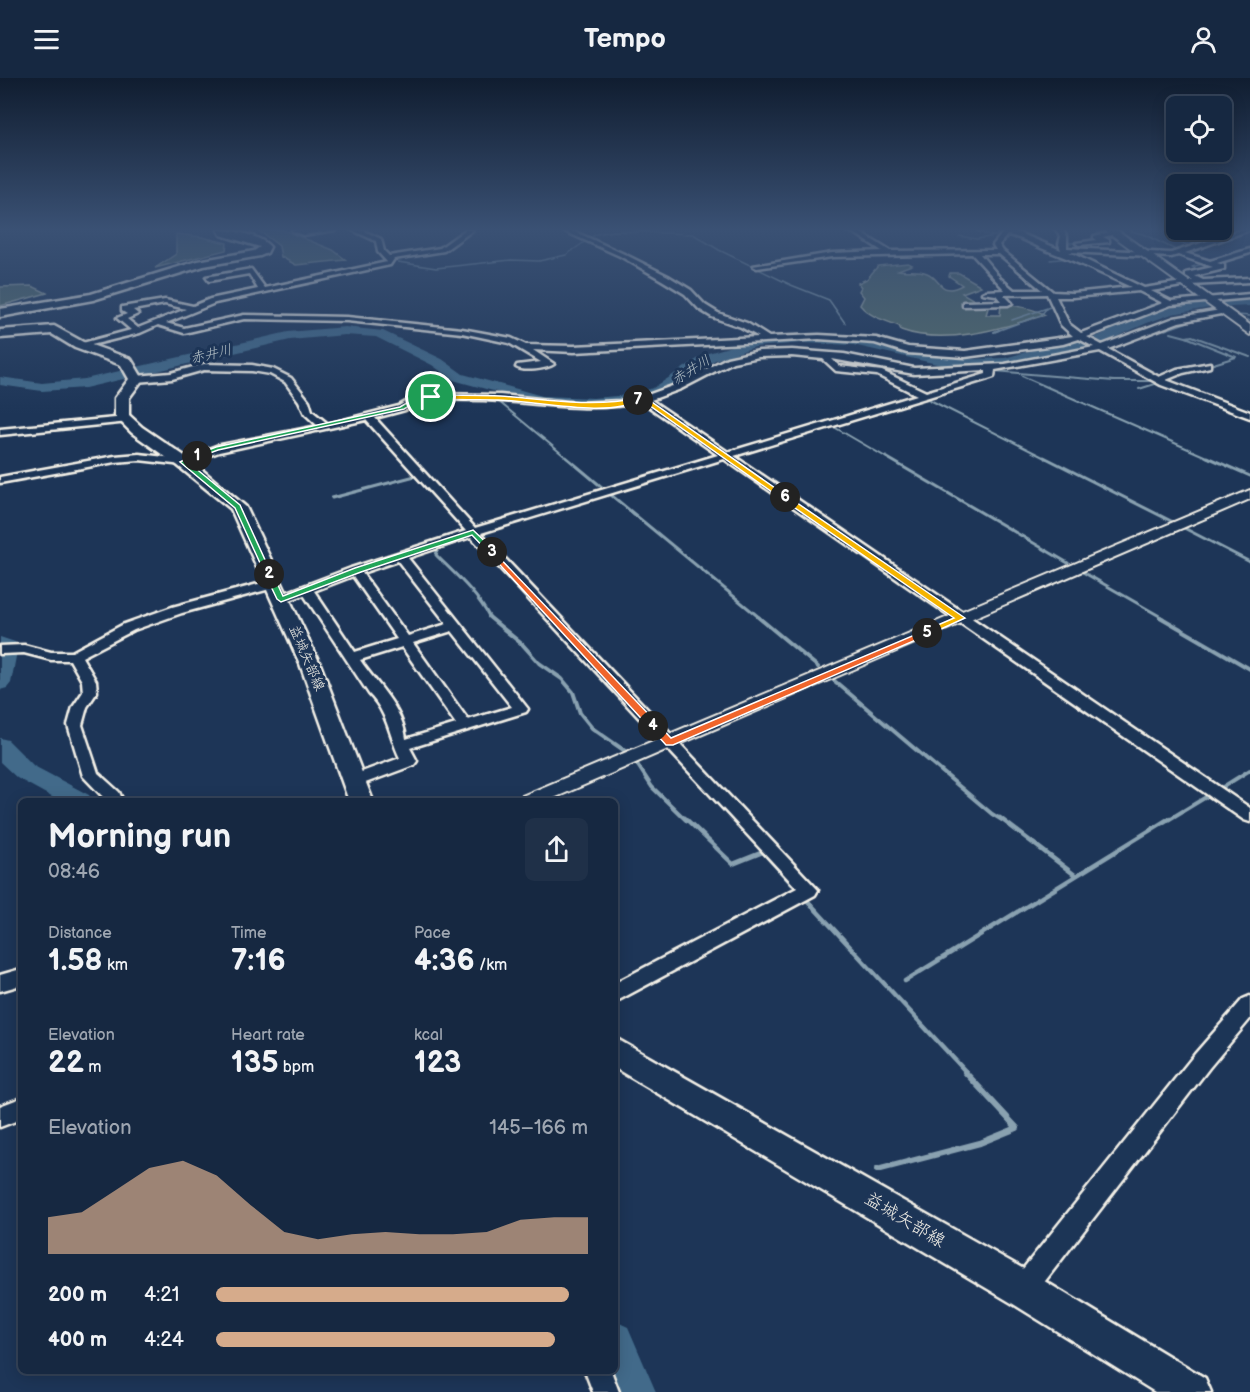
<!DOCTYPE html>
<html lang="en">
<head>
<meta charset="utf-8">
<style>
  body { margin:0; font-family:"Balsamiq Sans","Klee One",sans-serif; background:#1f3048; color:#f1f3f6; height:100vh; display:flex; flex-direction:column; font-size:22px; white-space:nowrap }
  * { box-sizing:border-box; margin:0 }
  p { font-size:20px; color:#9ea6b1 }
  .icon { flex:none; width:33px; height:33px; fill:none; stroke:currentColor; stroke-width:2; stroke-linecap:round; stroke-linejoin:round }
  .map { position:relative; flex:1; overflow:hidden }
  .drawer { position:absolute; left:18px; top:720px; width:600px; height:576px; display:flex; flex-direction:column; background:#162841; border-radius:9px; box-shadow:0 3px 15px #0003,0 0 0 2px #35445a }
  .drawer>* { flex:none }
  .controls { position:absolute; left:1166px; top:18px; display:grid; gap:12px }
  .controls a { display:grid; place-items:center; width:66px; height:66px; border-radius:9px; background:#162841; box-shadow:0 3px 15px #0003,0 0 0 2px #35445a; font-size:30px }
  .pin { position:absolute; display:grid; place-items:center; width:51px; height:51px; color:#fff; margin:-26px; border:3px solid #fff; border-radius:50%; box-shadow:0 2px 6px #0007 }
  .km { position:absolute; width:30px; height:30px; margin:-15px; border-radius:50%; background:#222; color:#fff; font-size:16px; line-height:30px; text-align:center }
  .round { display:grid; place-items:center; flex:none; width:63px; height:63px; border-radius:9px; background:#1f3048 }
  .summary { display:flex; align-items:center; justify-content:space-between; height:102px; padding:0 30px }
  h1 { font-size:33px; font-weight:600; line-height:45px }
  .stats { display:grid; grid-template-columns:repeat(3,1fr); gap:9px; height:102px; padding:6px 30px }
  .stats div { display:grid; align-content:center }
  .stats b { font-size:30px; font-weight:600 }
  .stats small { font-size:16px; font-weight:400 }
  .stats p { font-size:16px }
  .chart { height:168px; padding:12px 30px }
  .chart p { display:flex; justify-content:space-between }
  .chart svg { width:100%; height:108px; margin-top:6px; fill:#d6ab8b; opacity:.7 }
  ul { padding:0 30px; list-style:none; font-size:20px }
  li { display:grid; grid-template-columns:96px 72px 1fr; align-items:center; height:45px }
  li i { height:15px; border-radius:8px; background:#d6ab8b }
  header { display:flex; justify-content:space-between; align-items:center; height:78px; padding:0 30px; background:#162841; font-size:27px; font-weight:600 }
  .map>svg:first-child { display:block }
</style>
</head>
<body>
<header><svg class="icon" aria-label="menu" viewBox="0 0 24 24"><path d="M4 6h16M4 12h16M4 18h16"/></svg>Tempo<svg class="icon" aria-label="person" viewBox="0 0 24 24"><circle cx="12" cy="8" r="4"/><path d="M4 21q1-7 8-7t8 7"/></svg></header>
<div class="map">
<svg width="1250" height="1314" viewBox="0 0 1250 1314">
  <rect width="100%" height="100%" fill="#1d3557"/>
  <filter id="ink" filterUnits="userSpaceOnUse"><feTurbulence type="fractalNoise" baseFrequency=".0167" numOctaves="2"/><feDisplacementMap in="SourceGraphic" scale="12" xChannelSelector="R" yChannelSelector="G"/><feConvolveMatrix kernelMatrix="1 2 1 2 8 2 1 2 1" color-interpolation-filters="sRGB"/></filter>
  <g filter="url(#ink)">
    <path fill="#566e6a" stroke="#a5b0a9" stroke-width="1.5" d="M258 152H283L333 172 346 182 296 187 281 179 279 168Z
      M176 156 202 159 227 165 226 172 155 190 176 176Z
      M908 185 912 187 898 192C907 194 918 191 927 195 941 201 940 219 962 207L949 198 950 195H959L978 206 981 208 962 215 988 230 986 237H1000L1001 226C1010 226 1040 232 1045 237 1002 250 945 268 901 252L899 248C884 242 870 239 860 227L864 219 859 213 861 209 858 205 867 201 878 188Z
      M32 208 47 215 0 228V209Z"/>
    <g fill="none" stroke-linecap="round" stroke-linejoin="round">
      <path stroke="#89a1b0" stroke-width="1.5" d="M1056 152 1060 158 1062 173
        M1189 152 1191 153 1166 160 1190 168
        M1131 153 1143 156 1178 173
        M977 154 995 158 1005 152
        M959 158 977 161 995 158
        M1068 165 1089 164
        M1180 172 1226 157
        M1050 182 1070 180
        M398 184 436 190 511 182 539 183 566 177 596 156 613 153 693 156 719 172 791 207 829 222 845 245
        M1203 193 1192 189 1206 185
        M1150 227 1160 225V221
        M1237 237 1250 238
        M1247 241 1250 243
        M1012 242 1053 228 1052 225
        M1165 252 1205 238H1220
        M994 254 1041 237 1046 231"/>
      <path stroke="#89a1b0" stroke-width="2" d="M994 254 999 252
        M1171 255 1186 259 1192 258 1250 279
        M1186 259 1236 279 1207 288
        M995 293 1114 303H1157
        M1022 298 1211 381
        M1139 311 1158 305
        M926 320 1047 381
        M498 323 568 381
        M834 349 889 381"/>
      <path stroke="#89a1b0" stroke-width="3" d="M566 379 603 410
        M886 379 1068 485
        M1044 379 1173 444
        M1207 379 1250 398
        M611 417 760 540
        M332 420 415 398 465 452
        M1184 450 1250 484
        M471 459 438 471 436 477C456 497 477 515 490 540
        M1081 493 1163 540"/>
      <path stroke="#89a1b0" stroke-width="4" d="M489 539 523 567 539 585 562 601 573 614 580 635 592 650 625 673
        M758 539 818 589
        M1160 539 1250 591
        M831 600 992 736 1002 742
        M637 686 652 709 686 742
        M1218 712 1250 692
        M1168 742 1211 716"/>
      <path stroke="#89a1b0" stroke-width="4.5" d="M685 740 733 786 763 774 792 806
        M1000 740 1075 797
        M804 819 967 995
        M905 903 1170 740"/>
      <path stroke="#89a1b0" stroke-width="6" d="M877 1092 980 1065 1017 1050 965 994"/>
      <path fill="#426b8a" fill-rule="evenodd" d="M1250 222V228L1209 230 1172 236 1147 245 1103 265 1045 277 1005 288 973 289 937 286 853 267 803 265 755 269 715 282 663 316 631 325 593 328 541 326 453 302 432 287 376 259 345 257 290 262 85 310 42 313 0 307V299L42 305 85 301 288 254 345 249 383 253 442 281 463 296 542 318 593 320 630 317 653 310 705 276 755 261 803 257 853 259 937 278 973 281 1005 280 1044 269 1094 260 1139 239 1169 230 1209 223Z
        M0 559 15 564 18 568 11 605 7 610 0 612Z
        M0 660 8 662 34 688 89 717 92 723H59L17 700 0 684Z
        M615 1243 628 1249 656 1314H616L608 1293H615Z"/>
      <g stroke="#f4f1e8" stroke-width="5">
        <path id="minor" d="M335 152 303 157 292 153V152Z
          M352 152H362L381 161 384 173 389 178 440 170 465 152H473L444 173 394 181 390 187 215 225 166 245 184 250 244 237 347 239 462 251 511 260 526 267 574 268 759 259 741 249 712 239 699 231 685 216 662 202 620 178 562 152H571L624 176 668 198 691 212 705 227 718 235 747 245 769 259 819 257 876 260 908 269 965 273 1073 258 1061 247 1047 216 1004 217 1012 225 1008 227 963 228V224H966L1001 223 996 217 982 215 986 213 1005 212 972 176 832 179 757 190 753 188 832 175 882 173 856 156 845 152 860 154 890 173 996 172 993 167 1005 152H1012L1061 172 1059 166 1061 158 1056 152H1063L1067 158V170L1171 175 1241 152H1250L1185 175 1210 183 1250 171V175L1217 185 1224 187V191L1195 198 1203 202 1250 200V204L1190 207V203H1193L1186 199V195L1213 189 1178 177 1171 179 1069 174 1144 210 1182 204V208L1151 213 1171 223 1250 216V220L1171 227 1087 259 1102 267 1174 240 1226 231V235L1179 244 1108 271 1159 299 1177 291 1210 285V289L1183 295 1166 302 1250 334V340L1161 307 1100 273 995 292 994 299 988 301 734 378 1250 730V744L1244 742 724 381 481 455 818 812 815 817 615 924V905L797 810 471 459 408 480 528 631 526 634 410 670 417 683 414 687 360 707H348L346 703 348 699 400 680C389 657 388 635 369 616L304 517 281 525 275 521 277 518 351 490 466 453 366 342 219 374 183 387 139 382 115 384 0 405V399L115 378 139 376 182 381 216 368 318 348 305 336 299 323 285 304 270 296 252 293 204 292 172 301 136 304 131 301 136 298 171 295 204 286 252 287 273 291 291 300 309 323 312 333 328 346 399 328 411 321 431 316 500 317 578 325 620 323 642 319 675 307 727 280 759 273 792 272 844 276 914 290 1005 286 1094 269 1079 261 1063 266 965 279 907 275 875 265 819 261 574 274 533 272 554 286C547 291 523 294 516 289L517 287 541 284 509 265 462 255 347 243 244 241 184 255 158 247 140 255 79 270 75 267 131 252 117 240 127 236 122 233V229L165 222 193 228 210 221 258 211 249 196 209 203 206 199 251 191 265 210 387 184 378 174 376 163ZM1007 157C1022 159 1033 167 1046 172 1075 183 1103 196 1131 209L1073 215 1053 214 1003 173 999 167ZM980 176H999L1042 212H1014L1001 201ZM1139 213 1163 225 1081 255 1069 246 1056 219H1073ZM165 226 186 231 138 250 127 241 138 236 133 232ZM792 278 823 281 836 293 877 297 917 317 728 374 651 322 681 311 733 284 759 279ZM832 281 914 296 986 292V296L926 314 882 293 839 288ZM431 322C454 322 477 321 500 323 551 326 591 335 642 324L718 377 475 450 375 340 405 332 417 325ZM398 483 447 546 408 558 362 495ZM353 498 397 561 355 574 314 513ZM452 553 512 629 468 642 413 565ZM402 569 456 646 406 661C403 630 377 607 360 582Z
          M1114 153 1116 156 1103 159 1109 162V164L1079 167 1076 165 1097 162 1094 160V158Z
          M126 339 131 342 129 344 0 357V351Z
          M273 502 279 506 277 509 182 535 134 552 82 579 96 603 97 614 87 629 82 647 98 695 119 714 123 723H107L83 698 68 647 73 629 83 614 82 603 70 582H51L24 575 0 576V568L24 567 51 574H72L124 546 172 529Z
          M21 891V907L0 913V897Z
          M1250 918V941L1209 990 1032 1220 1023 1223 1014 1220 1011 1211 1014 1202 1195 976 1243 921Z
          M21 1020V1041L0 1049V1028Z
          M585 1293H611L619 1314H593Z"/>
      </g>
      <g stroke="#f4f1e8" stroke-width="4">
        <path id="tertiary" d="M1250 412V421L547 723H519L522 718Z"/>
      </g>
      <g stroke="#f4f1e8" stroke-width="5">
        <path id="primary" d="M218 152C233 152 260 157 270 169L267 175 260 178 204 188 93 222 0 239V231L91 216 198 183 254 173 260 169 221 157Z
          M54 248 83 264 131 281 143 301 129 320V337L142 349 189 381 246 429 320 586 373 723H349L300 586 231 431 177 387 132 355 115 338V320L129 301 121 287 75 270 52 256 0 260V252Z
          M615 960 1036 1198 1205 1300 1211 1314H1155L1010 1224 615 990Z"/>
      </g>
      <g stroke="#f4f1e8" stroke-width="4">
        <path id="trunk" d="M1105 152H1117L1250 247V257Z"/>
      </g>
      <use href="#minor" fill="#1d3557" fill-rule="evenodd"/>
      <use href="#tertiary" fill="#1d3557" fill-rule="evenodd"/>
      <use href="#primary" fill="#1d3557" fill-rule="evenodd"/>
      <use href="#trunk" fill="#1d3557" fill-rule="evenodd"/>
    </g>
  </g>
  <linearGradient id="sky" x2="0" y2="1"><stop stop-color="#101d30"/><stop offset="0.45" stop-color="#3a5174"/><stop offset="1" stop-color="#3a5174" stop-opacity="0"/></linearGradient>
  <rect width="1250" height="336" fill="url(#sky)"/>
  <path fill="#22a559" stroke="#fff" stroke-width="1.5" d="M431 317 433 320 416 324 404 331 218 372 197 380 193 378 216 369 400 329 412 322Z"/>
  <path fill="#22a559" stroke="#fff" stroke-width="1.5" d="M194 377 200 378 188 384 240 427 272 497 265 496 235 430 180 384Z"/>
  <path fill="#22a559" stroke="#fff" stroke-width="1.5" d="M473 452 495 473V476H490L472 457 361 494 281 524 277 521 265 496 272 494 283 518 355 490Z"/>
  <path fill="#f0652b" stroke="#fff" stroke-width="1.5" d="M492 472 657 645V650H650L490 476V473Z"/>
  <path fill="#f0652b" stroke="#fff" stroke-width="1.5" d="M924 553 932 555 673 667H666L649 648 650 645H657L671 660Z"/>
  <path fill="#f5b400" stroke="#fff" stroke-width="1.5" d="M782 418H787L965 540 930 556H924V553L954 540 782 421Z"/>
  <path fill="#f5b400" stroke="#fff" stroke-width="1.5" d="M638 320H646L788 419 782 421 643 323H636Z"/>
  <path fill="#f5b400" stroke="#fff" stroke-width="1.5" d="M431 317C454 317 477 317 500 318 547 321 591 330 638 320L641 322C607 340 537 323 498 322 475 321 451 323 429 320Z"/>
  <g text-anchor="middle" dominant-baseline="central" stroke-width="6" stroke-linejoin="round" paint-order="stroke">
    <g font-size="14" font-style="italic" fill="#b6c2c7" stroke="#1d3557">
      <text transform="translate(211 276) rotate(-13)">赤井川</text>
      <text transform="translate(691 292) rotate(-32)">赤井川</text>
    </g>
    <g font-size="14" fill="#f4f1e8" stroke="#1d3557">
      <text transform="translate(307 580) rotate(67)">益城矢部線</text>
    </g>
    <g font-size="18" fill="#f4f1e8" stroke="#1d3557">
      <text transform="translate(905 1142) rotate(31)">益城矢部線</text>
    </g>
  </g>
</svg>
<div class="controls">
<a><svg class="icon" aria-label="locate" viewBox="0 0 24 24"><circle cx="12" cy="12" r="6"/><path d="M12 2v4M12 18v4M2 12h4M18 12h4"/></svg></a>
<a><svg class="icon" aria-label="layers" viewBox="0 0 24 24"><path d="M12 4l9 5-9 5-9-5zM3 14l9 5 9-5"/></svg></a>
</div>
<div class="pin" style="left:431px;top:319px;background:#1e9e55"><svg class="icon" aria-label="arrive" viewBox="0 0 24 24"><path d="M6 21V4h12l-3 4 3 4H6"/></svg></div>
<b class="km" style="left:197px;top:378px">1</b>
<b class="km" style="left:269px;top:496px">2</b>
<b class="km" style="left:492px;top:474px">3</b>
<b class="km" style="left:653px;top:648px">4</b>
<b class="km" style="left:927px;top:555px">5</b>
<b class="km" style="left:785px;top:419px">6</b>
<b class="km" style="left:638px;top:322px">7</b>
<section class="drawer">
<div class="summary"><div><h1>Morning run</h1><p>08:46</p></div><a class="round"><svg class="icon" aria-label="share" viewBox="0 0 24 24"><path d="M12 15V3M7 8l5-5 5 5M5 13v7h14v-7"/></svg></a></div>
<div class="stats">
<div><p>Distance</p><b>1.58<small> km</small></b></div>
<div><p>Time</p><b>7:16</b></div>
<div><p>Pace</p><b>4:36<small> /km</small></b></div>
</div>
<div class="stats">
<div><p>Elevation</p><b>22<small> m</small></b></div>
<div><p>Heart rate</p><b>135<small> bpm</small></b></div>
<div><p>kcal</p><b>123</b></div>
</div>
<div class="chart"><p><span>Elevation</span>145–166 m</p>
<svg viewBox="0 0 160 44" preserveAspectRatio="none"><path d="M0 44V29L10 27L20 18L30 9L40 6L50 12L60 24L70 35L80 38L90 36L100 35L110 36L120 36L130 35L140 30L150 29L160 29V44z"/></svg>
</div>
<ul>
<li><b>200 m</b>4:21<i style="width:95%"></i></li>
<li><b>400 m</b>4:24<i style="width:91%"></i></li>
</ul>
</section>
</div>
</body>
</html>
